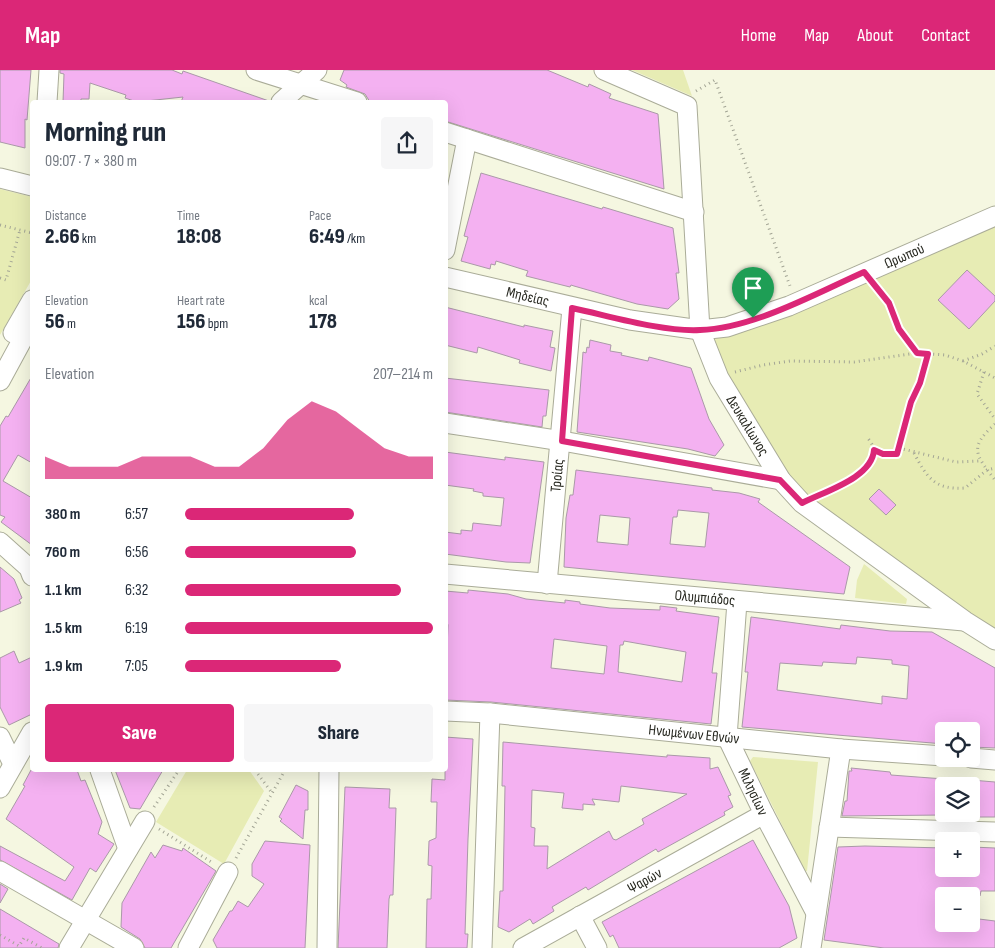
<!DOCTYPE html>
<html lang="en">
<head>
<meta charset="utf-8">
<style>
  body { margin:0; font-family:"Sofia Sans Condensed",sans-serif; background:#f6f6f7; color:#1f2937; height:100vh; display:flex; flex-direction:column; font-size:19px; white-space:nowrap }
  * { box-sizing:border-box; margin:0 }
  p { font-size:16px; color:#747a83 }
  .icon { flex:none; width:28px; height:28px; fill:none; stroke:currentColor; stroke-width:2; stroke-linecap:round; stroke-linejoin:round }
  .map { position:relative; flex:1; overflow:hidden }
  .details { position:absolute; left:30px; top:30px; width:418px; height:672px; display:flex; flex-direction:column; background:#fff; border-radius:5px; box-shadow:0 5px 20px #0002 }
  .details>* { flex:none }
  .tools { position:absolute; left:935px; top:652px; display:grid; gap:10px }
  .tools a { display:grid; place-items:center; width:45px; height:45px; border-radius:5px; background:#fff; box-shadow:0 5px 20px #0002; font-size:25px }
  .pin { position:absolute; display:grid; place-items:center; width:42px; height:42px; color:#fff; margin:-51px -21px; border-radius:50% 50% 50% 0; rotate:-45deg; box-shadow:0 0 5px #0007 }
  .pin .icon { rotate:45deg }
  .round { display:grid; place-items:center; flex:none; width:52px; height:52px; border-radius:5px; background:#f6f6f7 }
  .headline { display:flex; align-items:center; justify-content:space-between; height:85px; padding:0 15px }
  h1 { font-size:28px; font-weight:800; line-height:38px }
  .figures { display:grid; grid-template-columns:repeat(3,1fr); gap:8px; height:85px; padding:5px 15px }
  .figures div { display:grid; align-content:center }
  .figures b { font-size:21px; font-weight:800 }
  .figures small { font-size:14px; font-weight:400 }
  .figures p { font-size:14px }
  .chart { height:140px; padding:10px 15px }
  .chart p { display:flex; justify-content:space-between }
  .chart svg { width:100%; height:90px; margin-top:5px; fill:#db2777; opacity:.7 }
  .primary-button { display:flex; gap:10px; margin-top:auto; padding:10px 15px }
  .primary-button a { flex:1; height:58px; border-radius:5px; background:#db2777; color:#fff; font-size:20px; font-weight:800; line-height:58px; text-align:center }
  .primary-button a+a { background:#f6f6f7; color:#1f2937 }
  ul { padding:0 15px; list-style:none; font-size:16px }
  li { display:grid; grid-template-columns:80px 60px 1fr; align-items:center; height:38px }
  li i { height:12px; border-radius:6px; background:#db2777 }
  header { display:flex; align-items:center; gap:30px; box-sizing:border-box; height:70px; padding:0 25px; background:#db2777; color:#fff }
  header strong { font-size:24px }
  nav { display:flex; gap:28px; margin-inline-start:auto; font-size:18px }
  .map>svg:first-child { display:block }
</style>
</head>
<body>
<header>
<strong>Map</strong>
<nav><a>Home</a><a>Map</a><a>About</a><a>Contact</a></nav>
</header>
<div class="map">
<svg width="995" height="878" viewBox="0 0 995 878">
  <rect width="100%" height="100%" fill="#f5f7e1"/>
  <path fill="#e7ecb4" d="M632 0H683L692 26Z
    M0 119 32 127V209L0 265Z
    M995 146V570L802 433 700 260Z
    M864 494 907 529 906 534 855 528 857 510Z
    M753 687 818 692 807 801H805L750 691Z
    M187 700H249L264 721 224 794 156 752Z"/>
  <path fill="#f4b1f1" stroke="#aa99a8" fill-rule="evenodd" d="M0 0H31L27 50 25 49V78L0 72Z
    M60 0H172L182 4 183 1 269 31 181 32 183 27 137 32 125 28 126 25 90 13 89 29H81V32H63L64 4 60 3Z
    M344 0H547L588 17 589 14 611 24 609 28 658 44 664 119 445 51V32H370L365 24 346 17 347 15 340 10Z
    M481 103 602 139 603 137 673 158 679 203H676L679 229 668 239 637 234 574 216 571 215 570 217 526 206 528 201 496 191 495 195 491 194 490 199 461 191 468 167 464 166Z
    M967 200 995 226V231L969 259 938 230Z
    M445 237 524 257V255L553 261 550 277 555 278 551 301 519 293 520 290 478 277 477 283 445 275Z
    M590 270 611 275 610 281 622 283 621 285 648 291 649 287 691 298 709 349 724 375 715 386 688 379 577 362 583 282 586 283 587 277 589 278Z
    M32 306V393L18 385 3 411 32 428V475L1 452 5 447 0 445V356L6 346 8 347Z
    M445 308 549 320 546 346H543L542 357 445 342Z
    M445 382 505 390V387L544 392 530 493 506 492 445 484V462L461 464V460L472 461 473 453 501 456 504 428 483 426V423L473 421 474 419 445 415Z
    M576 400 712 418V420L739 423 760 429 758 432 850 497 844 524 564 497 566 448 570 425H573ZM678 440 709 443 705 477 670 474 673 447H677ZM600 445 630 448 628 475 597 472Z
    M879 419 896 435 886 445 869 429Z
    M0 497 14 509 22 528 19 530 21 533 0 542Z
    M468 520 508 524 526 529 565 533V530L580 532V534L610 538 660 540V536L677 538 676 541 719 547 712 603H717L711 654 491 632 445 630 448 555 447 552 445 551V521L468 523ZM554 569 607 576 604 604 551 598ZM624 571 686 582 682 612 618 602 620 575H623Z
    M751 547 840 559 841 555 890 561 932 562 995 598V678L971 677V661H944V674L742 657 748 602H745ZM857 587 892 590V594L909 596 907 629 882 626V634L777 620 780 593 822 596 823 592 856 594Z
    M14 581 19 593 32 587V644L9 655 0 637V588Z
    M445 667 473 669 468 769 465 864H468L467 878H426L427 829H431L432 796 428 795 429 771 436 768 437 732H431L432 709 445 710Z
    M503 672 667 687V685L710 688V699L718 697 731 725 728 726 733 737 724 742 725 745 658 782 656 779 588 820 586 817 552 837 554 841 533 854 530 849 509 862 498 857 500 821H503L505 716H502ZM621 716 687 724 642 749 644 754 616 770 613 769 609 761 547 799 548 776H534L535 758 531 757 532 720 564 723 562 738 583 740V734L595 735 592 729 619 732Z
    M851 698 890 702 891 705 944 709V745L842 746 845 731H847L849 701H852Z
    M31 700H77L81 711 85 710 102 752 98 764 114 774 96 802 90 798 72 830 0 790V776L65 811 74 797 6 749 25 716 23 715Z
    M115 700H163L140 739 130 738Z
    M971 710 995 712V747H971Z
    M296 715 308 721V740H305L303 769 280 751 282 749 279 747Z
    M345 717 390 719 389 738H396L393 825H390L389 829 387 878H338Z
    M753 770 789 836 797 868 779 878H619L613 865 610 867 602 852Z
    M265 771 310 775 305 878H217L213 870 230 841H232L238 831 248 837 264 814 252 806V794Z
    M163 775 182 781 183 778 216 801 171 878H145L140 869 121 857 122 833 151 782 155 788Z
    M865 776 944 778V799H971L972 777 995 778V821H981L980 826 944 825 942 854H971V848L995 851V878H884L824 870 838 777Z
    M0 814 8 819 0 833Z
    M0 839 59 874 58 878H0Z"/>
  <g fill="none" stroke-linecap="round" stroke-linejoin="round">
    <g stroke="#aaac98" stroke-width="21">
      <g id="minor">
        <path d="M256 0 357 32"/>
        <path id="s1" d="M604 0 687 36 700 260 719 308 781 410 802 433 965 551 995 570"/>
        <path d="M47 32 49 0"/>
        <path d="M281 32 317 0"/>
        <path d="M445 62 694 142"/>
        <path d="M0 108 32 116"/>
        <path d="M445 180 467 69"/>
        <path id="s2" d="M445 207 630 250 700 260 727 257 789 236 995 146"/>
        <path d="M13 263 32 230"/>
        <path d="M0 311 32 252"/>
        <path d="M445 353 562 371 781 410"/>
        <path d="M0 472 29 498 32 506"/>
        <path id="s3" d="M445 504 964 551"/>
        <path id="s4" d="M547 514 572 238"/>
        <path id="s5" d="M737 532 727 667 764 744 816 843"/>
        <path id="s6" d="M445 641 490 643 841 679 944 686"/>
        <path d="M0 667 13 694"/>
        <path d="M971 688 995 690"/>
        <path d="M100 700 128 779"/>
        <path d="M0 718 32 662"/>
        <path d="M829 757 995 762"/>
        <path d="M0 801 134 878"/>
        <path d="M580 846 597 878"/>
        <path d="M69 878 145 751"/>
        <path d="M188 878 228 802"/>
        <path d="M327 878 329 700"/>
        <path d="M482 878 490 643"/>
        <path id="s7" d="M523 878 764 744"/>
        <path d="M811 878 841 679"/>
      </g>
    </g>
    <path stroke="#a3a595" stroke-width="3" stroke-dasharray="1 4" stroke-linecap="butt" d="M696 21 715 10 790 216
      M0 155 32 163
      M0 208 6 210 20 160
      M876 216 889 233 899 259 917 283
      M963 291 982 284 995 276
      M735 302 763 295 790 291 854 292 917 283 945 285 963 291 995 308
      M984 302 977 324 995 349
      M995 354C968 378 976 385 995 410
      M899 378 956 392 979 391
      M874 380 883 384H897L911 332 920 313 928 284
      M914 383C927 408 935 420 965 418L987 400 995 398
      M820 424C836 416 876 404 874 381 874 376 870 371 867 367
      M255 700 272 723
      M154 737 179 700
      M159 759 213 793
      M236 788 285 700
      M0 865 19 876 24 868 42 878"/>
    <use href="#minor" stroke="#fff" stroke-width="19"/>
  </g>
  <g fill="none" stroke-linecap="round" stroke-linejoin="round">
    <g stroke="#fff" stroke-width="10">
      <path id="route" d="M864 202 889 233 899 259 917 283 928 284 920 313 911 332 897 384H883L874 380C872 408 825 421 802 433L780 410 562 371 572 238C610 246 662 262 700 260 752 259 817 223 864 202Z"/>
    </g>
    <use href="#route" stroke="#db2777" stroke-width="6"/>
  </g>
  <g text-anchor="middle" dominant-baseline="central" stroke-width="4" stroke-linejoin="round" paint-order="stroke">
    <g font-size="15" fill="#26271f" stroke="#fff">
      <text stroke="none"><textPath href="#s2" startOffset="479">Ωρωπού</textPath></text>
      <text stroke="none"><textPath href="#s2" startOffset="85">Μηδείας</textPath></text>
      <text stroke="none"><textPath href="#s1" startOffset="422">Δευκαλίωνος</textPath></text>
      <text stroke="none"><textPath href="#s4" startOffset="109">Τροίας</textPath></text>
      <text stroke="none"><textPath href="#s3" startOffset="261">Ολυμπιάδος</textPath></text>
      <text stroke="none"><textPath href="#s6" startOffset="250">Ηνωμένων Εθνών</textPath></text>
      <text stroke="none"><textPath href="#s5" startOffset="196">Μιλησίων</textPath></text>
      <text stroke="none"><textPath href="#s7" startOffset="139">Ψαρών</textPath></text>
    </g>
  </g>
</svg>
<div class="tools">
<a><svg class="icon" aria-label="locate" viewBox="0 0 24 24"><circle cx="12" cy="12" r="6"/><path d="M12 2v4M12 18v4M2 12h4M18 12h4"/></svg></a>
<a><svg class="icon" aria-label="layers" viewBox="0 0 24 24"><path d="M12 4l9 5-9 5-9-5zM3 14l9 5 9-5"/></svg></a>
<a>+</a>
<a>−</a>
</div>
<div class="pin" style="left:753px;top:248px;background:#1e9e55"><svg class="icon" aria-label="arrive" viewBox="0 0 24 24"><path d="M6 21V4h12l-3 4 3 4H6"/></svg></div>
<section class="details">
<div class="headline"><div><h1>Morning run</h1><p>09:07 · 7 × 380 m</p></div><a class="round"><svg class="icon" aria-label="share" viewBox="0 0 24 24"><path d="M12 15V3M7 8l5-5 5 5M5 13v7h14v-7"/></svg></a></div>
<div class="figures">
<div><p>Distance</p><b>2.66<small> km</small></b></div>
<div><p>Time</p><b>18:08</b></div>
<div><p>Pace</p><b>6:49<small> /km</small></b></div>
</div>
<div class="figures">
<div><p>Elevation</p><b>56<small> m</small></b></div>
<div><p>Heart rate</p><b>156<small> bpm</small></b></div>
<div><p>kcal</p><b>178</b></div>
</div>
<div class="chart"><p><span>Elevation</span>207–214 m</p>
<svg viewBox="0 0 160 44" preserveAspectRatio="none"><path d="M0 44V33L10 38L20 38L30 38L40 33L50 33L60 33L70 38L80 38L90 29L100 15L110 6L120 11L130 20L140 29L150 33L160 33V44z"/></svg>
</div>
<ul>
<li><b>380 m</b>6:57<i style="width:68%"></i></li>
<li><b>760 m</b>6:56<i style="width:69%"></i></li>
<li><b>1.1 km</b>6:32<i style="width:87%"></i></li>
<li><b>1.5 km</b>6:19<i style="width:100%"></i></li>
<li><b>1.9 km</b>7:05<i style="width:63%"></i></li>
</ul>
<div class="primary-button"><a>Save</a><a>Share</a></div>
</section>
</div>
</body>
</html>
